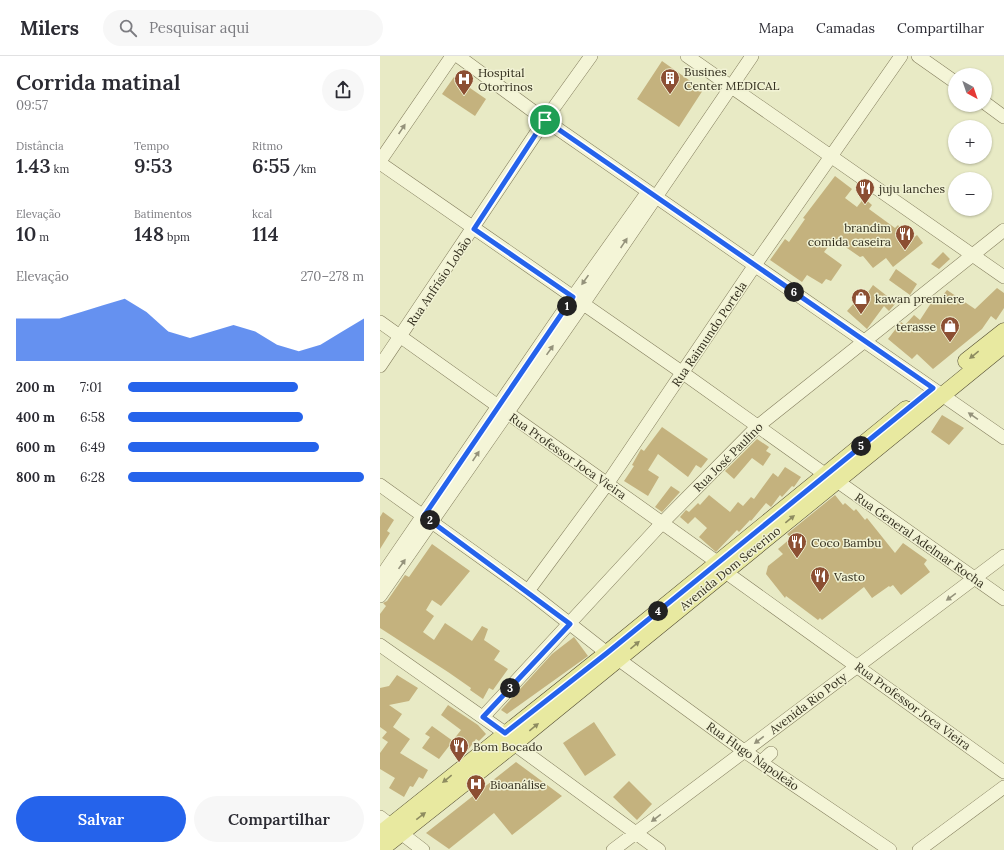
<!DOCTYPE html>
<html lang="pt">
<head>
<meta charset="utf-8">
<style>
  body { margin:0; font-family:Lora,serif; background:#f7f7f7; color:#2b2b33; height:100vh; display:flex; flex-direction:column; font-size:15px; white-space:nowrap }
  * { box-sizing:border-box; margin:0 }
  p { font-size:13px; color:#7c7c81 }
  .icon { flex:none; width:22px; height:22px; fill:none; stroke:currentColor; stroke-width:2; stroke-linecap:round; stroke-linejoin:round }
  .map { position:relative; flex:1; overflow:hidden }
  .sheet { display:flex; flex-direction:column; background:#fff; width:380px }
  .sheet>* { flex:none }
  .needle { width:26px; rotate:140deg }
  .controls { position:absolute; left:568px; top:12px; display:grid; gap:8px }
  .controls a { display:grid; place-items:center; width:44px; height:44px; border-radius:50%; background:#fff; box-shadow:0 1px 3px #0004; font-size:20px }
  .pin { position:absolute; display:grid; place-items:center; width:34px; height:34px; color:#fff; margin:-17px; border:2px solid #fff; border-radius:50%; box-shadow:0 1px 4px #0007 }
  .km { position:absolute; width:20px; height:20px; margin:-10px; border-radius:50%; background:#222; color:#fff; font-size:11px; line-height:20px; text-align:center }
  .round { display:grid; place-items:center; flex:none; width:42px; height:42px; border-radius:21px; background:#f7f7f7 }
  .headline { display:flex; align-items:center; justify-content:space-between; height:68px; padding:0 16px }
  h1 { font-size:22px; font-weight:600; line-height:30px }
  .figures { display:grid; grid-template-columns:repeat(3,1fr); gap:6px; height:68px; padding:4px 16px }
  .figures div { display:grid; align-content:center }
  .figures b { font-size:20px; font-weight:600 }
  .figures small { font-size:11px; font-weight:400 }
  .figures p { font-size:11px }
  .chart { height:112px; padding:8px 16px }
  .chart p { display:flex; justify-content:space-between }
  .chart svg { width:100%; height:72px; margin-top:4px; fill:#2563eb; opacity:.7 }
  .primary-button { display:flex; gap:8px; margin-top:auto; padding:8px 16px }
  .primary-button a { flex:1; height:46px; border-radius:24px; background:#2563eb; color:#fff; font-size:16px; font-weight:600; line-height:46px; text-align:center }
  .primary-button a+a { background:#f7f7f7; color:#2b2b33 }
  ul { padding:0 16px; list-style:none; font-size:13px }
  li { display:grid; grid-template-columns:64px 48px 1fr; align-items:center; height:30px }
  li i { height:10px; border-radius:5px; background:#2563eb }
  header { display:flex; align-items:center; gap:24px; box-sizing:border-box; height:56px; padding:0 20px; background:#fff; border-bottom:1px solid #e1e1e2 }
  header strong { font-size:19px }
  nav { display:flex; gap:22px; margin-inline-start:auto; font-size:14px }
  .search { width:280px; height:36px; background:#f7f7f7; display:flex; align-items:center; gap:10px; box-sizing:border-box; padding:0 14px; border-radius:22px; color:#7c7c81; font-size:15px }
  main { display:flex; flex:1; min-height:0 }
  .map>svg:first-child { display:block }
</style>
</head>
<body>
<header>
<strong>Milers</strong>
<div class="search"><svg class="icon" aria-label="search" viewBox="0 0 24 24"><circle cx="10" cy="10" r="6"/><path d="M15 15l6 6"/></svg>Pesquisar aqui</div>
<nav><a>Mapa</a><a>Camadas</a><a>Compartilhar</a></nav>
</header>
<main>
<section class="sheet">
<div class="headline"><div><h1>Corrida matinal</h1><p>09:57</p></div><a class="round"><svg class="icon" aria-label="share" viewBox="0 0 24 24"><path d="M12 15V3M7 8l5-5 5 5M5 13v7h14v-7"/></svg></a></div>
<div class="figures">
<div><p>Distância</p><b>1.43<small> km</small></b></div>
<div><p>Tempo</p><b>9:53</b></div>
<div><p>Ritmo</p><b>6:55<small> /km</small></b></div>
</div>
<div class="figures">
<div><p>Elevação</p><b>10<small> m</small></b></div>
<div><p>Batimentos</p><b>148<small> bpm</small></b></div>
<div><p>kcal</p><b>114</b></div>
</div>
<div class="chart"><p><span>Elevação</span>270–278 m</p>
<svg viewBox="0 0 160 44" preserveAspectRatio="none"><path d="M0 44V18L10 18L20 18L30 14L40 10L50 6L60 14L70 26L80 30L90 26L100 22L110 26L120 34L130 38L140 34L150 26L160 18V44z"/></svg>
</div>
<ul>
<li><b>200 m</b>7:01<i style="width:72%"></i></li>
<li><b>400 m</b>6:58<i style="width:74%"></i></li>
<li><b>600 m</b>6:49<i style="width:81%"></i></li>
<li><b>800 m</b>6:28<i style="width:100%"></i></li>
</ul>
<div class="primary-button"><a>Salvar</a><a>Compartilhar</a></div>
</section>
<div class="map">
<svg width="624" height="794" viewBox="0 0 624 794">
  <rect width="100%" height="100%" fill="#e8eac5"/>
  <path fill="#c4b27e" d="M282 5 323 34 299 71 257 43Z
    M74 21 106 43 95 60 62 38Z
    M455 120 472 133 465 142 477 151 484 142 492 149 489 153 515 172 518 169 530 185 537 179 543 187 513 211 506 202 493 212 483 200 480 201 454 183 444 196 462 209 451 225 446 223 442 228 427 219 422 226 390 204 405 183 409 186 425 163 423 162Z
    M563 196 570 203 559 213 551 208Z
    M516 213 537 228 530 239 509 224Z
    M493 229 516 247 509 255 504 250 487 273 467 255 475 246 479 249Z
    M617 232 624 237V252L616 264 611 260 602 273 553 313 537 298 532 303 508 283 521 266 525 269 534 259 540 264 555 241 559 244 567 234 595 253Z
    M562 359 584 372 569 389 551 376Z
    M282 371 328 403 321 412 316 409 308 421 278 398 268 414 279 421 268 440 244 425 254 410 252 409 261 393 264 395Z
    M377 383 389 391 386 395 391 398 383 410 372 402 354 423 345 415Z
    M405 411 421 421 414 431 412 430 402 441 400 439 391 451 386 447 371 465 370 464 359 476 357 474 336 496 319 481 327 472 315 461 308 468 300 461 306 454 309 456 318 447 320 449 329 439 350 456 358 446 363 450 371 441 374 443 393 417 398 421Z
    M291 430 300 436 282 456 275 451Z
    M455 439 463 449 465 447 474 455 476 453 485 464 487 462 515 497 523 487 547 504 544 508 550 516 521 539 513 529 510 531 509 530 492 542 484 531 442 564 440 562 438 564 406 540 405 542 386 518 388 510 403 498 398 493 411 482 407 478Z
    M3 456 14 464 7 475 10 477 0 493V461Z
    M52 488 90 515 61 550 52 544 46 554 54 560 43 576 54 584 65 567 92 585 102 570 108 573 104 584 120 595 114 604 128 613 113 634 109 632 103 643 90 634 91 632 68 616 0 572V558L6 550 3 547 7 545 25 519 29 521Z
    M194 581 208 600 127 658 121 654 172 598Z
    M17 619 38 632 29 645 9 649 22 658 13 671 30 683 20 697 48 714 43 723 39 721 33 731 30 730 24 741 9 732 15 722 0 713V697L8 686 2 682 7 676 0 671V632L9 630Z
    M68 649 98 669 106 678 99 685 96 683 88 694 74 683 81 674 61 659Z
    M214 666 236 699 205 720 183 687Z
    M52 670 73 685 59 703 42 692 50 681 45 678Z
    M136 706 182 740 132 779 114 757 69 793 46 777Z
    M249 725 272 748 257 764 233 741Z"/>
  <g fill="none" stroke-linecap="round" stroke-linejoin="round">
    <g stroke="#837d5d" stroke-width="14">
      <path id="minor" d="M78 0 165 64 624 382
        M307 0 624 221
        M538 0 575 26
        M605 47 624 61
        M0 105 72 0
        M0 107 303 317 446 419
        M0 266 337 506
        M0 310 165 64 211 0
        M457 425 624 543
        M0 429 148 535 227 597
        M344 515 624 716
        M0 522 193 241 267 137
        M148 535 227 428 375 209 521 0
        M0 540 203 248 372 0
        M0 589 125 677
        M238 603 364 695 510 794
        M103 661 282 467 378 370 624 174
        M134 688 279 794
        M381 706 391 697
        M0 761 43 794
        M233 794 624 500
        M539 794 624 731"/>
    </g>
    <g stroke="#514a31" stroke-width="17">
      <path id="major" d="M586 305 624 275
        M0 778 227 597 526 353
        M0 794 134 688 624 289"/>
    </g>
    <use href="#minor" stroke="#f4f5d7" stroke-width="13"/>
    <use href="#major" stroke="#e8e9a0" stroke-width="16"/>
  </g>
  <defs><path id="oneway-solid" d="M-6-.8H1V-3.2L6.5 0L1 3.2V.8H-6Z"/></defs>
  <g fill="#94927b">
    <use href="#oneway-solid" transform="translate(22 73) rotate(-56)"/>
    <use href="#oneway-solid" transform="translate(244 187) rotate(-56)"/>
    <use href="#oneway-solid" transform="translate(205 224) rotate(125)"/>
    <use href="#oneway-solid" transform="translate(170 294) rotate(-55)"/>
    <use href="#oneway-solid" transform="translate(593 360) rotate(-145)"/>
    <use href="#oneway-solid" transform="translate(96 400) rotate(-56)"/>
    <use href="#oneway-solid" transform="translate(22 508) rotate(-55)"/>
    <use href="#oneway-solid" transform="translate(571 541) rotate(144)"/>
    <use href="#oneway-solid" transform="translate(379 684) rotate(143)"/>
    <use href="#oneway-solid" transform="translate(276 762) rotate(143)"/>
  </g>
  <g fill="#8e8c60">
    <use href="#oneway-solid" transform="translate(594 299) rotate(141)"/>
    <use href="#oneway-solid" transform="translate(410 463) rotate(-39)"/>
    <use href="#oneway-solid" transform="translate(255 589) rotate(-40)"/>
    <use href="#oneway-solid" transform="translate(154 671) rotate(-39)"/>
    <use href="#oneway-solid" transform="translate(67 723) rotate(141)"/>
    <use href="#oneway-solid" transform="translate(41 760) rotate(-38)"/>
  </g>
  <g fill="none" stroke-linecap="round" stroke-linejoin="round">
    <g stroke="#fff" stroke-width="8">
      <path id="route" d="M165 64 553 332 227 597 125 677 103 661 190 568 44 460 193 241 94 173Z"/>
    </g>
    <use href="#route" stroke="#2563eb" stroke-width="5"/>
  </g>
  <defs>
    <g id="building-pin" transform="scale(1)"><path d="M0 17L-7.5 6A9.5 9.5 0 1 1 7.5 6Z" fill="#8c4f33" stroke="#f1f2d4"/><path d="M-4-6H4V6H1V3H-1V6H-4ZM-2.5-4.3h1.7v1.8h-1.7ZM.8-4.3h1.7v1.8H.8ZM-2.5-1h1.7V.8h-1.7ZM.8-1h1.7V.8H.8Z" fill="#fff"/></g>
    <g id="hospital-pin" transform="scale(1)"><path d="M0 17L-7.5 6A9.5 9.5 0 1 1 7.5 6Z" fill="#8c4f33" stroke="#f1f2d4"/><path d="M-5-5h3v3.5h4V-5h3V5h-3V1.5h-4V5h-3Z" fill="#fff"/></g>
    <g id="restaurant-pin" transform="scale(1)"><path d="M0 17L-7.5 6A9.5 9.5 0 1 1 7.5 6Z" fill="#8c4f33" stroke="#f1f2d4"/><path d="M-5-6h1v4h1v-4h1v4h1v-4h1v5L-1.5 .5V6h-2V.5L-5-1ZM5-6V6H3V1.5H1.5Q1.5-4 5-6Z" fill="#fff"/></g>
    <g id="shop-pin" transform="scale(1)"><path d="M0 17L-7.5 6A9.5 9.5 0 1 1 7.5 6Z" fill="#8c4f33" stroke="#f1f2d4"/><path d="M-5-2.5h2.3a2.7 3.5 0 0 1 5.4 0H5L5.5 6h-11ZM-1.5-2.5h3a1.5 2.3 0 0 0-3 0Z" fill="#fff"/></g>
  </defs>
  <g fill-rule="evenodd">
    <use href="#building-pin" x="290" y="22"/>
    <use href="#hospital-pin" x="84" y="23"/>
    <use href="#restaurant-pin" x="485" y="132"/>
    <use href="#restaurant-pin" x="525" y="178"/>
    <use href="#shop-pin" x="481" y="242"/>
    <use href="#shop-pin" x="570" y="270"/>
    <use href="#restaurant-pin" x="417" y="486"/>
    <use href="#restaurant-pin" x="440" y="520"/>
    <use href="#restaurant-pin" x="79" y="690"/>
    <use href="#hospital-pin" x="96" y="728"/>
  </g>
  <g text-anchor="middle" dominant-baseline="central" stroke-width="3" stroke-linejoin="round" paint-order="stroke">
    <g font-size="12" fill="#34301f" stroke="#f1f2d4" text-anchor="start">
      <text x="304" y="15">Busines<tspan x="304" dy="14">Center MEDICAL</tspan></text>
      <text x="98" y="16">Hospital<tspan x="98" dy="14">Otorrinos</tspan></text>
      <text x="499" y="132">juju lanches</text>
      <text x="511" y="171" text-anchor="end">brandim<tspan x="511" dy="14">comida caseira</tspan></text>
      <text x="495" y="242">kawan premiere</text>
      <text x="556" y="270" text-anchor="end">terasse</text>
      <text x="431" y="486">Coco Bambu</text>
      <text x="454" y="520">Vasto</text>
      <text x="93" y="690">Bom Bocado</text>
      <text x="110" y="728">Bioanálise</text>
    </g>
    <g font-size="12" fill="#34301f" stroke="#f1f2d4">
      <text transform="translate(59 225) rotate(-56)">Rua Anfrísio Lobão</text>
      <text transform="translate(329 278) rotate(-56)">Rua Raimundo Portela</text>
      <text transform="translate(188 400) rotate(35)">Rua Professor Joca Vieira</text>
      <text transform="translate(348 401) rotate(-45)">Rua José Paulino</text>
      <text transform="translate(540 484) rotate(35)">Rua General Adelmar Rocha</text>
      <text transform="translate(350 512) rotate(-39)">Avenida Dom Severino</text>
      <text transform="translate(428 647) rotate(-37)">Avenida Rio Poty</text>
      <text transform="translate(533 650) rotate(36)">Rua Professor Joca Vieira</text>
      <text transform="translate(373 700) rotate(35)">Rua Hugo Napoleão</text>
    </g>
  </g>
</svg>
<div class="controls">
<a><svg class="needle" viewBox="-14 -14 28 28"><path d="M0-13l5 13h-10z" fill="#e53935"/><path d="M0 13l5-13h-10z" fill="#7c7c81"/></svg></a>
<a>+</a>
<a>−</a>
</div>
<div class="pin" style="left:165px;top:64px;background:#1e9e55"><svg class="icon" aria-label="arrive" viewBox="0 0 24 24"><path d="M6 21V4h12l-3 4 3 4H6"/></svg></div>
<b class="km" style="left:187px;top:250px">1</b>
<b class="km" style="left:50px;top:464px">2</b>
<b class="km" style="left:130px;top:632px">3</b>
<b class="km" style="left:278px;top:555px">4</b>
<b class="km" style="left:481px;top:390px">5</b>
<b class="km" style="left:414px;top:236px">6</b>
</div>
</main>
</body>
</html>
